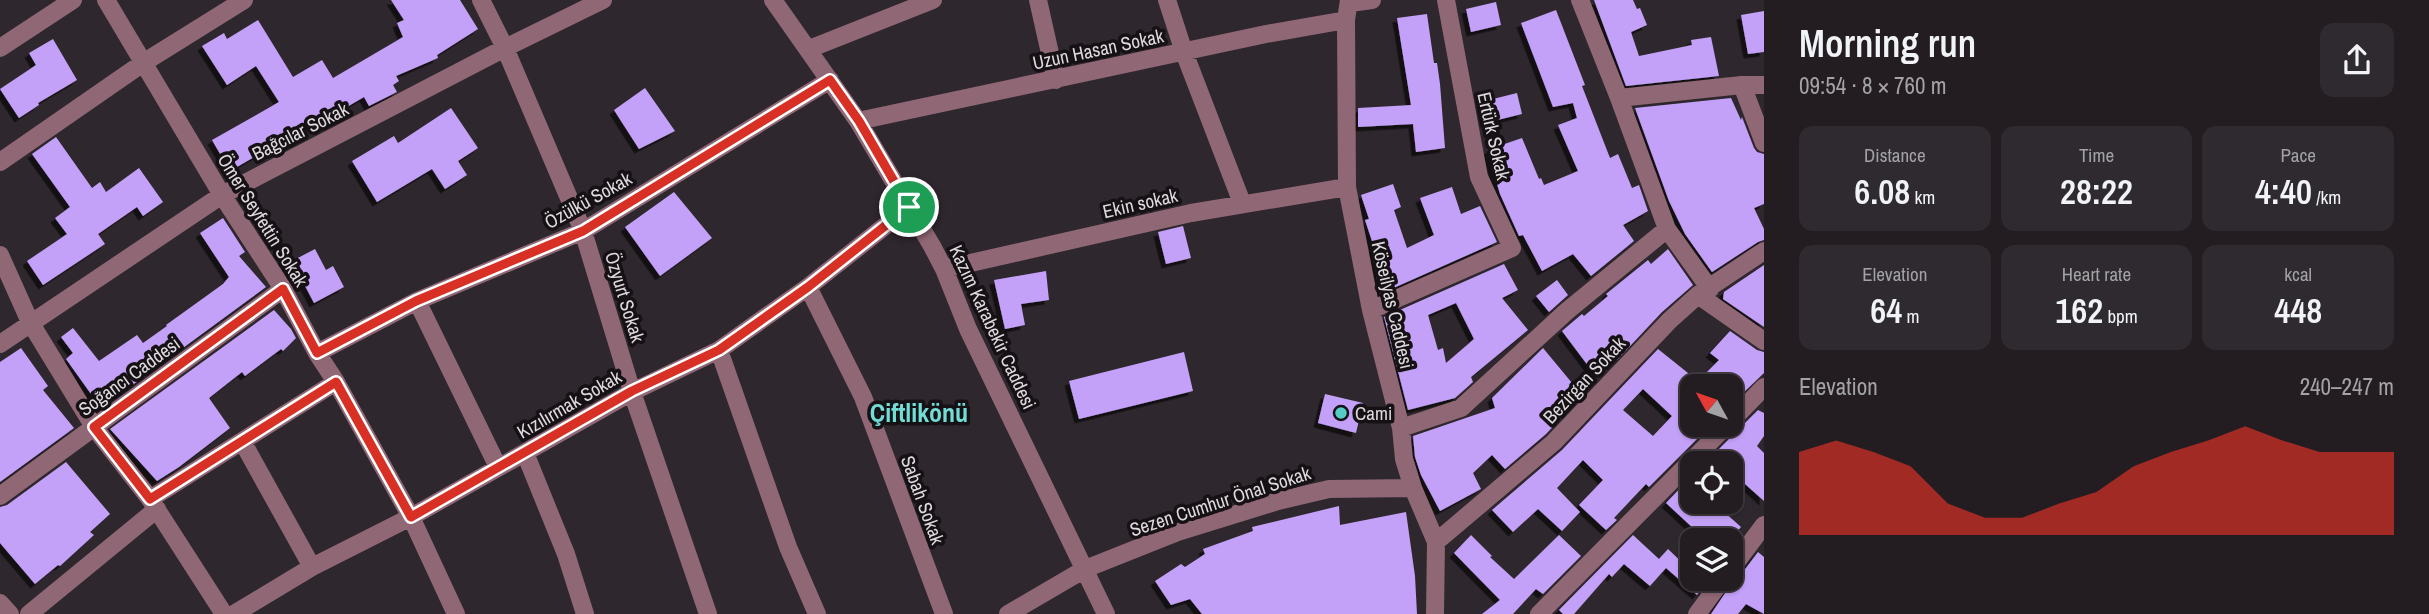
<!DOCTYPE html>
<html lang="en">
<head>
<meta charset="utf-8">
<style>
  body { margin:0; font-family:"Archivo Narrow",sans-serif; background:#2f2a2f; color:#f1f3f6; height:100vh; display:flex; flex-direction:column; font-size:26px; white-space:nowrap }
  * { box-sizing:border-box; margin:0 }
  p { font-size:23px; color:#a3a2a5 }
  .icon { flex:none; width:38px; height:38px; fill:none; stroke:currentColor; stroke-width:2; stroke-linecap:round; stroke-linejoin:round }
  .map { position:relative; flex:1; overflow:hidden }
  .sheet { display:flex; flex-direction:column; background:#231d22; width:665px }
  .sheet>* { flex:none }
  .needle { width:46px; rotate:310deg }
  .tools { position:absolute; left:1680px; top:374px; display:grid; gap:14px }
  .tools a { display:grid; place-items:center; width:63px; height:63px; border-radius:14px; background:#231d22; box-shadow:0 2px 5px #0004,0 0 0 2px #403b40; font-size:35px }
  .pin { position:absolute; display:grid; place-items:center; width:60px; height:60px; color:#fff; margin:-30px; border:4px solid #fff; border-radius:50%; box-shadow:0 2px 7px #0007 }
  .round { display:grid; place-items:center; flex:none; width:74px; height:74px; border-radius:14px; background:#2f2a2f }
  .headline { display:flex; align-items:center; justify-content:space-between; height:119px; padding:0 35px }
  h1 { font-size:38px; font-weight:600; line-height:52px }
  .figures { display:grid; grid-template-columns:repeat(3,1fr); gap:10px; height:119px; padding:7px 35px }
  .figures div { display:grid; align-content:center; border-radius:14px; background:#2f2a2f; text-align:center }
  .figures b { font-size:35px; font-weight:600 }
  .figures small { font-size:19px; font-weight:400 }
  .figures p { font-size:19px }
  .chart { height:196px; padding:14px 35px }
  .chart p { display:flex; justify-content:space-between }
  .chart svg { width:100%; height:126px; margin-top:7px; fill:#d93025; opacity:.7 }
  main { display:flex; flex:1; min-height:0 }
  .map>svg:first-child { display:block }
</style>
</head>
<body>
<main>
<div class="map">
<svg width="1764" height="614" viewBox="0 0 1764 614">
  <defs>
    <filter id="shadow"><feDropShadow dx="-4.5" dy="4.5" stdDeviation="0" flood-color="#0009"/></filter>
  </defs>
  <rect width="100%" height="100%" fill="#2f272e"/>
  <path fill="#c3a1f8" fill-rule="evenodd" filter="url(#shadow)" d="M391 0H460L478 29 437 55 438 58 396 76 399 81 393 85 397 92 369 106 364 97 328 118 327 115 230 171 212 140 279 102 256 66 227 85 202 46 224 33 227 39 258 20 293 77 322 60 333 78 403 37 397 23 404 20Z
    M1594 0H1633L1637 9 1640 8 1647 25 1631 32 1639 56 1692 45 1691 40 1711 37 1719 76 1626 86Z
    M1496 2 1501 25 1471 32 1466 9Z
    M1556 10 1585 85 1582 86 1610 158 1618 154 1632 188 1639 185 1648 211 1623 225 1634 241 1591 276 1573 254 1542 271 1523 235 1519 236 1500 194 1487 150 1522 138 1539 179 1541 178 1544 185 1578 171 1558 125 1577 118 1573 103 1553 107 1521 23Z
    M1764 11V52L1748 54 1741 15Z
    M1427 14 1434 63H1437L1440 84 1445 148 1416 152 1413 124 1358 127V108L1411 105 1397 18Z
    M53 39 77 80 38 103 39 105 19 118 0 89 36 65 29 53Z
    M645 88 675 131 639 149 614 110Z
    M1517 93 1522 114 1485 123 1481 102Z
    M1731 98 1741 120 1742 117 1754 148 1757 152 1764 154V204L1754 208 1764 229V240L1758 242 1712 272 1685 234 1669 201 1635 108Z
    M451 108 478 148 458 161 467 175 445 189 432 169 377 202 352 161 394 136 398 143Z
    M56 137 92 188 100 182 106 192 139 168 163 202 143 216 137 207 98 234 105 244 43 285 27 261 67 234 55 218 70 207 32 154Z
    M1393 184 1401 207 1394 210 1407 248 1434 235 1420 198 1452 187 1461 214 1480 206 1497 242 1380 294 1371 249 1374 247 1365 220 1369 219 1361 195Z
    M674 192 712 238 660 276 625 227Z
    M223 218 245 252 239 256 266 287 101 408 66 359 73 353 61 337 73 328 99 361 137 335 143 343 167 326 166 325 223 284 229 277 200 233Z
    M1183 226 1191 258 1166 264 1158 232Z
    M315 249 326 270 333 266 344 287 314 303 292 261Z
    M1668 249 1693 285 1662 312 1617 360 1610 354 1592 371 1562 331 1582 314 1584 316 1608 296 1606 294 1648 260 1651 264Z
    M1504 264 1518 290 1502 298 1528 330 1471 377 1473 382 1455 398 1408 410 1384 317ZM1456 303 1474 339 1446 363 1443 348 1438 350 1428 315Z
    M1764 265V327L1723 299 1724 292Z
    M1046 271 1049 300 1021 304 1025 325 1005 329 994 280Z
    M1557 280 1568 295 1549 312 1536 296Z
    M274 310 291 329 296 338 283 351 281 349 245 376 242 372 209 398 230 428 179 467 157 481 110 429Z
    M1730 331 1757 350 1764 352V373L1743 393 1735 387H1692V425H1711L1649 487 1646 484 1614 518 1617 520 1606 530 1579 505 1603 480 1583 460 1557 488 1580 512 1562 531 1538 509 1513 532 1492 510 1562 450 1658 349 1698 381 1719 360 1710 353ZM1643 389 1672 416 1653 436 1623 410Z
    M21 348 48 386 43 390 74 428 0 482V362Z
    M1543 348 1582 395 1584 394 1546 434 1505 469 1492 455 1473 473 1481 489 1440 511 1421 475 1415 457 1413 436 1495 408 1492 398Z
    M1184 352 1193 391 1079 419 1069 381Z
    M1325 394 1363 403 1356 433 1318 423Z
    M1758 410 1764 413V436L1757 446 1764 453V501L1745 484 1731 501V464H1704Z
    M66 462 110 514 90 532 94 535 60 566 58 565 35 584 0 543V507L7 505Z
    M1692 476V502H1713L1741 527 1729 541H1707L1666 503Z
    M1339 506 1340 525 1406 512 1415 576 1417 614H1202L1190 599 1171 605 1155 581 1181 564 1185 567 1205 554 1203 549 1253 531 1252 527Z
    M1471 535 1492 556 1490 557 1514 579 1559 535 1581 556 1543 594 1536 589 1513 614H1482L1500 600 1454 553Z
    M1633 535 1659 559 1668 549 1692 572V579H1700L1705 584 1697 595 1666 568 1650 586 1624 564 1612 577 1609 574 1574 614H1563L1559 610Z
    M1758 552 1764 557V614L1746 604 1738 614H1711L1734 580 1740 576Z"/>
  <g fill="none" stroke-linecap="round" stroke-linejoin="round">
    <path stroke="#906775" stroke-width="18" d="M106 0 222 195 283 289 317 353 336 382 411 517 456 614
      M481 0 505 48 583 231 632 392 708 614
      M773 0 858 121 932 246 944 269 968 329 1106 614
      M1038 0 1056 80
      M1167 0 1184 52 1242 203
      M1349 0 1346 20 1347 187 1371 310 1401 428 1404 459 1413 488 1436 542 1435 614
      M1580 0 1619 98 1667 229 1710 289
      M1350 3 1372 0
      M0 48 73 0
      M809 49 933 0
      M1742 85 1764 143
      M1619 98 1742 85H1764
      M858 121 1266 34 1346 20
      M0 162 143 63 244 0
      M0 255 30 322 94 427 150 499 224 614
      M944 269 1191 213 1347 187
      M808 287 863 397 944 614
      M1698 295 1764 341
      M417 301 498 467
      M1371 310 1512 248 1479 177 1446 0
      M0 344 222 195 505 48 603 0
      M719 350 788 547 817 614
      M317 353 417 301 583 231 830 80
      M1731 421 1764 387
      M1401 428 1461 408 1567 311 1667 229
      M242 441 312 567
      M525 453 566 554 585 614
      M0 496 283 289
      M150 499 336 382
      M1436 542 1554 442 1670 320 1698 295 1764 251
      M1731 569 1764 525
      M0 603 10 614
      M29 614 157 509
      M234 614 312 567 411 517 632 392 719 350 808 287 909 207
      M1008 614 1085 569 1178 532 1278 501 1329 489 1413 488
      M1539 614 1727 425
      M1697 614 1723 579"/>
  </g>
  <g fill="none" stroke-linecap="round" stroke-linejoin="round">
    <g stroke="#fff" stroke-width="14">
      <path id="route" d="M830 80 859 121 909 207 808 287 719 350 632 391 411 517 336 382 150 499 94 427 283 289 317 353 416 301 583 231Z"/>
    </g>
    <use href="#route" stroke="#d93025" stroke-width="9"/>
  </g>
  <circle fill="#54cdc6" stroke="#151114" stroke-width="2.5" cx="1341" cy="413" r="7"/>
  <g text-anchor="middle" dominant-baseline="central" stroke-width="7" stroke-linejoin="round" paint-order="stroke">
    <g font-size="19" fill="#ded9de" stroke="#151114">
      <text transform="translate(1098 49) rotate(-12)">Uzun Hasan Sokak</text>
      <text transform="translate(300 131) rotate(-27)">Bağcılar Sokak</text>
      <text transform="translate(1494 136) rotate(77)">Ertürk Sokak</text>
      <text transform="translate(588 200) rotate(-29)">Özülkü Sokak</text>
      <text transform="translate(1140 203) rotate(-13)">Ekin sokak</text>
      <text transform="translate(263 220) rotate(58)">Ömer Seyfettin Sokak</text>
      <text transform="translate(625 297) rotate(73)">Özyurt Sokak</text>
      <text transform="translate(1393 305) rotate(77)">Köseilyas Caddesi</text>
      <text transform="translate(993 327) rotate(65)">Kazım Karabekir Caddesi</text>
      <text transform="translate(129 376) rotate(-36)">Soğancı Caddesi</text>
      <text transform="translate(1584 380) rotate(-47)">Bezirgan Sokak</text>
      <text transform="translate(569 404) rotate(-30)">Kızılırmak Sokak</text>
      <text transform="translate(923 500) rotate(70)">Sabah Sokak</text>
      <text transform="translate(1220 501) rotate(-18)">Sezen Cumhur Önal Sokak</text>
    </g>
    <g font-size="19" fill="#ded9de" stroke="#151114" text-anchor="start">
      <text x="1355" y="413">Cami</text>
    </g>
    <g font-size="26" font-weight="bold" fill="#72ddd6" stroke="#151114">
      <text x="919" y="412">Çiftlikönü</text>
    </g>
  </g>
</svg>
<div class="tools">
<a><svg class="needle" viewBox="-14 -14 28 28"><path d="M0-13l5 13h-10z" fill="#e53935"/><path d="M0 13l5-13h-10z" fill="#a3a2a5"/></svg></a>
<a><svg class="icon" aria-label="locate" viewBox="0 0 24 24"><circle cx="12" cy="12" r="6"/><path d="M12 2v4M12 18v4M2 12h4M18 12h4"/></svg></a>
<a><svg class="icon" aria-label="layers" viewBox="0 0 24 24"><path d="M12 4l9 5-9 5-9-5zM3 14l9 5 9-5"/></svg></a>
</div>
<div class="pin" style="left:909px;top:207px;background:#1e9e55"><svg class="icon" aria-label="arrive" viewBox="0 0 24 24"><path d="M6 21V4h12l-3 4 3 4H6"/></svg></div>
</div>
<section class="sheet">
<div class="headline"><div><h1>Morning run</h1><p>09:54 · 8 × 760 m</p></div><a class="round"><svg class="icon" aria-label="share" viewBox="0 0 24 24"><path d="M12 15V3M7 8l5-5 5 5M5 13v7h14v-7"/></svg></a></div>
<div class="figures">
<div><p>Distance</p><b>6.08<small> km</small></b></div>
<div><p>Time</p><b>28:22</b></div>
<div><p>Pace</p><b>4:40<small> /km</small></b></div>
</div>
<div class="figures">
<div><p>Elevation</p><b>64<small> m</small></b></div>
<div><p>Heart rate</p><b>162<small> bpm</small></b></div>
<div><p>kcal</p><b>448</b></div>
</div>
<div class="chart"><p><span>Elevation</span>240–247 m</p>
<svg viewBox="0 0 160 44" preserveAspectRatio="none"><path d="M0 44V15L10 11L20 15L30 20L40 33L50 38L60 38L70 33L80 29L90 20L100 15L110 11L120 6L130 11L140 15L150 15L160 15V44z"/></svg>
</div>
</section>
</main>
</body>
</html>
